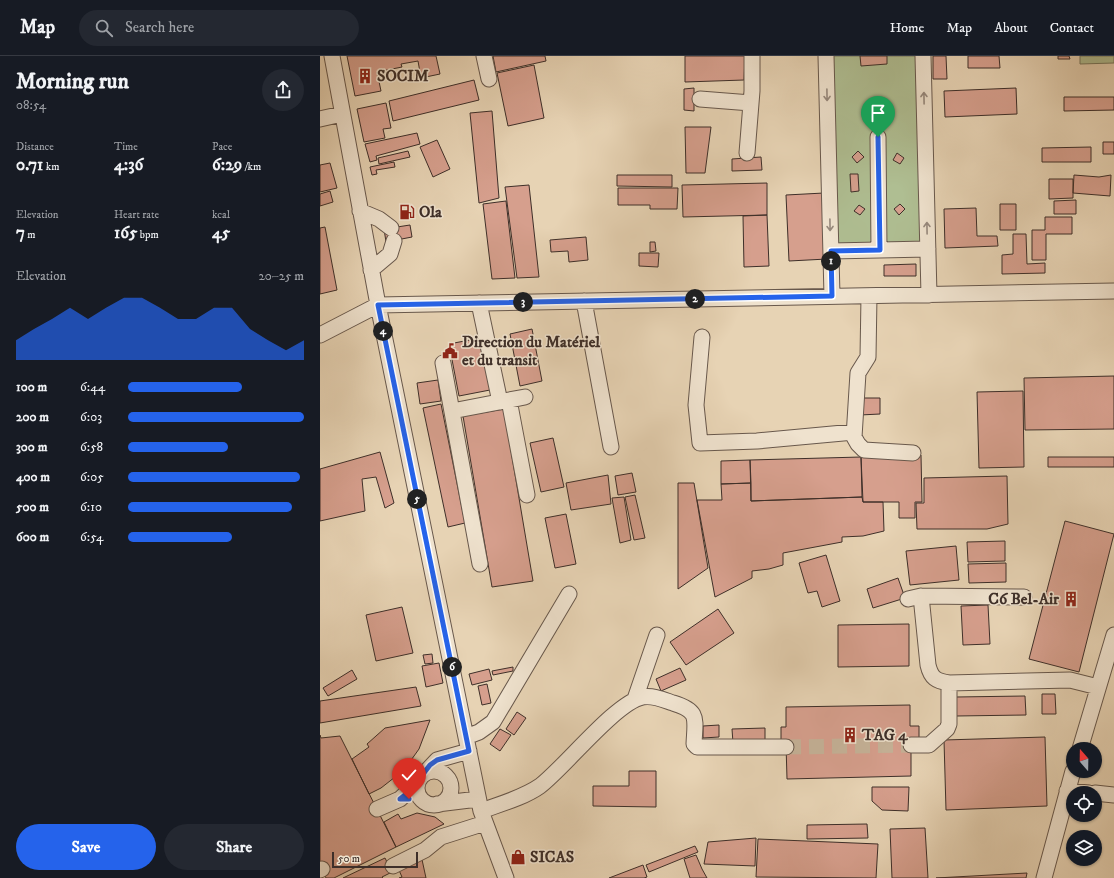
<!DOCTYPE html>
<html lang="en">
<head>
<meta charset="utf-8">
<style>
  body { margin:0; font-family:"IM FELL DW Pica",serif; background:#242831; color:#f1f3f6; height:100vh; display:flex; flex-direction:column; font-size:15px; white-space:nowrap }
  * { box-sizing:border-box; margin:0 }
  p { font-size:13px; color:#9ea1a6 }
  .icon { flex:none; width:22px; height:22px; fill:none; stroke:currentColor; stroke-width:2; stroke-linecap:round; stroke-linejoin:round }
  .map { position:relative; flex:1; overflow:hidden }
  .side { display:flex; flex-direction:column; background:#171b24; width:320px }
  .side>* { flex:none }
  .needle { width:26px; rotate:340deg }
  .buttons { position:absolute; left:746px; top:686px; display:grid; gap:8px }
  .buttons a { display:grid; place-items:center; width:36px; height:36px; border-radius:50%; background:#171b24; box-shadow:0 1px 3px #0004; font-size:20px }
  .scale { position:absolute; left:12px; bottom:10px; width:86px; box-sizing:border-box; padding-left:4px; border:2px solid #3e2f29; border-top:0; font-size:11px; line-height:14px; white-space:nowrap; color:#3e2f29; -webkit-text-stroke:3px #efe2ce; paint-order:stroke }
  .pin { position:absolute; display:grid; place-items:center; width:34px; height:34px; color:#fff; margin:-41px -17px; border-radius:50% 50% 50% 0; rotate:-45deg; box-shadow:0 0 4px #0007 }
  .pin .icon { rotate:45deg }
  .km { position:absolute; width:20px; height:20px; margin:-10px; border-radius:50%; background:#222; color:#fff; font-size:11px; line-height:20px; text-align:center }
  .round { display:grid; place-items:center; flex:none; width:42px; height:42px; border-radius:21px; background:#242831 }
  .overview { display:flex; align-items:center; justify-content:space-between; height:68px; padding:0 16px }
  h1 { font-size:22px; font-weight:800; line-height:30px }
  .figures { display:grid; grid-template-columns:repeat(3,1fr); gap:6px; height:68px; padding:4px 16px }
  .figures div { display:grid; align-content:center }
  .figures b { font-size:17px; font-weight:800 }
  .figures small { font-size:11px; font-weight:400 }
  .figures p { font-size:11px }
  .chart { height:112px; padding:8px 16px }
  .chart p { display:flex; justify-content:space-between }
  .chart svg { width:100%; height:72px; margin-top:4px; fill:#2563eb; opacity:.7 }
  .action { display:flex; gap:8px; margin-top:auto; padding:8px 16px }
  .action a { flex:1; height:46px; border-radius:24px; background:#2563eb; color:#fff; font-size:16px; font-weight:800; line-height:46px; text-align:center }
  .action a+a { background:#242831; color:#f1f3f6 }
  ul { padding:0 16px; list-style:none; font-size:13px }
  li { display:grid; grid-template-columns:64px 48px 1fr; align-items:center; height:30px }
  li i { height:10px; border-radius:5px; background:#2563eb }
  header { display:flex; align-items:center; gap:24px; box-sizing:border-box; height:56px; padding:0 20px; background:#171b24; border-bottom:1px solid #363941 }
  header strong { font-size:19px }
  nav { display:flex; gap:22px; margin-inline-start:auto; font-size:14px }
  .search { width:280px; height:36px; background:#242831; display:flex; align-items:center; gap:10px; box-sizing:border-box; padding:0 14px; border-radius:22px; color:#9ea1a6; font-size:15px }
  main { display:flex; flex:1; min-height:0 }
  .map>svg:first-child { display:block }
</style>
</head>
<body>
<header>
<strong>Map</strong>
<div class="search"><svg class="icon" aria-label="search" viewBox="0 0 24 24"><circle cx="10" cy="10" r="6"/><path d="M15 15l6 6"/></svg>Search here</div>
<nav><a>Home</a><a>Map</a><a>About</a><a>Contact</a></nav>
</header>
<main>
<section class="side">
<div class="overview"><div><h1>Morning run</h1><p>08:54</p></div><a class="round"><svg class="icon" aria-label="share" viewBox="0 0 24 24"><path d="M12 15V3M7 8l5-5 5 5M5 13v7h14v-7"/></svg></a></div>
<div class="figures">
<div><p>Distance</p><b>0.71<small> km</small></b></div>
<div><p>Time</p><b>4:36</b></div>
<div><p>Pace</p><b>6:29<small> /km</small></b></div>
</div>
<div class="figures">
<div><p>Elevation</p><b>7<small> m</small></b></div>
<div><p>Heart rate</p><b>165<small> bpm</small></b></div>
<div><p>kcal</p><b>45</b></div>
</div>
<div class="chart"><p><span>Elevation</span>20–25 m</p>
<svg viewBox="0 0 160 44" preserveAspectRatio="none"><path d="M0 44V32L10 25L20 19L30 12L40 19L50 12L60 6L70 6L80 12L90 19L100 19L110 12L120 12L130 25L140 32L150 38L160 32V44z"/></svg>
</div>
<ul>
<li><b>100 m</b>6:44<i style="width:65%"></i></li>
<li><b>200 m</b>6:03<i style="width:100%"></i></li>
<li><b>300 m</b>6:58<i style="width:57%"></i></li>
<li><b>400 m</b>6:05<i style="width:98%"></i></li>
<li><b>500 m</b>6:10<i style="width:93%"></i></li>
<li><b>600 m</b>6:54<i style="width:59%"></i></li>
</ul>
<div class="action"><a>Save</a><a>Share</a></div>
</section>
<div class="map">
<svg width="794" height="822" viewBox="0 0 794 822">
  <rect width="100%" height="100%" fill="#e7d3b4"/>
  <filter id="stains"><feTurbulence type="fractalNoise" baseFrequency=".005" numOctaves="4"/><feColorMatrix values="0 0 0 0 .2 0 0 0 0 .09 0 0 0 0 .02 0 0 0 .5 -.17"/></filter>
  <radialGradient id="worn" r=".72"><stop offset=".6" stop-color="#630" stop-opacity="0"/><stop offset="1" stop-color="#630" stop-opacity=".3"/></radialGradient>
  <path fill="#afbe92" stroke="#76765e" d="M512 0H597L603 188 515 190Z
    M760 0H794V7L760 8Z"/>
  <path fill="#d69f8d" stroke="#3e2f29" d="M27 0H116L120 18 101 22 98 5 81 8 82 11 57 16 61 35 35 40Z
    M173 0H225L226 5 176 16Z
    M365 0H425L424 24 365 26Z
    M540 0H567V8L541 10Z
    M613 0H626L627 23H613Z
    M648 0H679L680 12H648Z
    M738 0H749L750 3H738Z
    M214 9 224 62 188 70 177 17Z
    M154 24 159 44 73 65 69 45Z
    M374 32V55L364 54V33Z
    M696 32 697 58 625 61 624 35Z
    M744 41H794V54L744 55Z
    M66 47 71 72 63 73 65 82 44 86 37 53Z
    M172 55 179 142 159 147 150 57Z
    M365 71H391L385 117H366Z
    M97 77 100 88 56 100 57 104 50 106 45 88Z
    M117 84 130 113 113 121 100 91Z
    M783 86H794V98H783Z
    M771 91V106H722V92Z
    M88 95 90 101 59 108 58 102Z
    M538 95 544 101 537 107 532 101Z
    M577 97 584 102 580 108 573 104Z
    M441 101 442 114 412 115V103Z
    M74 106 75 111 56 114 57 118 52 119 50 111Z
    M10 107 17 132 0 136V109Z
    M530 118H538L539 135 531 136Z
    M297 119H352V131L297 130Z
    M754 119 779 121 791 119 790 140 753 137Z
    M729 123H753V142L729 143Z
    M447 127V159L363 161 362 129Z
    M209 129 219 221 197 222 185 131Z
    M298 132H358L357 153H330V149H298Z
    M10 135 13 146 0 150V138Z
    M504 137 507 203 469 205 466 139Z
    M756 144V158H734V145Z
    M186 145 195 222 172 223 163 148Z
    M580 148 585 153 579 159 574 153Z
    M680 148H696V174H680Z
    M539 149 545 153 540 159 534 155Z
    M656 152 657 180H677L678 190 625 192 624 153Z
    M447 159 449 210 424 211 423 160Z
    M725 161H752V178H726V204H712V174H725Z
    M90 169 92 181 66 186 64 173Z
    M5 171 17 234 0 238V172Z
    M693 178H706L707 208 725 207V217L682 218V199L693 198Z
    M266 181 268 204 249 206 248 195 231 196 230 184Z
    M330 186H335L336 195 330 196Z
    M319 197H339L338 211 319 210Z
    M596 208V220H564V209Z
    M212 273 222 325 200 330 190 278Z
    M160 282 170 334 139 340 129 288Z
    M794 320V373L705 374 704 322Z
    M118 324 121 345 100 348 97 327Z
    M703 335 704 411 659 412 657 336Z
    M540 342H560V358L540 359Z
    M121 348 145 467 128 471 103 352Z
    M184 353 213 525 172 531 143 360Z
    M233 382 244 431 221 436 210 387Z
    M60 396 74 447 65 452 56 421 42 423 45 455 0 465V413Z
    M601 399 602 446H595V462H579V446H543L541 401Z
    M541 401 542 441 431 445 430 404Z
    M728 401H794V411H728Z
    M430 404 431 427 401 428V405Z
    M312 417 316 436 298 439 295 420Z
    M288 419 291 448 251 454 246 427Z
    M687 420 688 468 667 473H597L596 447H604V422Z
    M358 427H374L388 512 358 533Z
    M431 427V445L542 441 543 446H563L564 475 543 480 522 481V486L463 497V509L449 513 432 515V522L395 541 377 444H402L401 428Z
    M315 439 325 482 314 484 305 441Z
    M304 441 311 484 300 487 292 442Z
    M246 458 256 508 235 512 225 462Z
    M745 465 794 478 759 616 709 603Z
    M685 485V505L648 506 647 486Z
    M636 490 639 524 590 529 586 495Z
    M506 499 520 545 502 551 497 535 488 537 479 507Z
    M686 507V526L649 527 648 508Z
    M578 522 585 542 553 552 547 533Z
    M668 549 670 588 643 589 641 550Z
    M82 551 93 597 56 605 46 559Z
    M398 553 414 577 366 609 350 586Z
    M589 568V610L518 611V569Z
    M112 598 113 607 105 608 103 599Z
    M119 607 123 627 106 631 102 610Z
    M193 611V615L173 619 172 615Z
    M360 612 366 624 341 635 336 623Z
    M169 613 172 624 152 629 149 618Z
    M32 614 37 623 8 640 3 632Z
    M167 628 171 647 162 649 158 630Z
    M96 631 101 650 0 667V645Z
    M722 638H735L736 658H722Z
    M705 640 706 659 636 660V641Z
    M590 649V670H599V686H591V720L467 723 466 688H461V671H466V651Z
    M197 656 206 662 194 679 186 673Z
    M110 664 99 693 84 714 61 732 49 738 32 703 49 691 47 688 65 672Z
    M399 669V681L383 682V670Z
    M445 672V685L413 687 412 673Z
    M180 673 191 679 180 695 170 688Z
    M0 679 1 682 20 680 76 791 14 822H6L0 809Z
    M725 681 727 750 626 754 624 684Z
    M309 715H336V751L273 750V730H309Z
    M552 731H589L588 755 562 754 552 745Z
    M97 757 115 761 124 768 76 791 64 766 78 758 81 763Z
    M547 768 548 782 487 783V769Z
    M605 772 608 822H572L570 773Z
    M436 782 435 810 384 808 388 786Z
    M438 783 558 788 556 822 436 821Z
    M375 790 378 796 329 816 326 809Z
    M101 799 106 822H79L82 821 78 812Z
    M376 799 382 813 387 822H370L364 803Z
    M65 802 72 816 62 821 63 822H23Z
    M323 809 327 821 324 822H289Z
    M707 817 706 822H616Z"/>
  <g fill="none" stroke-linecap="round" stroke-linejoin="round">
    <path stroke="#c5b298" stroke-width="15" stroke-dasharray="15 8" stroke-linecap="butt" d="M466 691 591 689"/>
    <g stroke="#68584c" stroke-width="17">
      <path id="minor" d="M12 0 58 249 161 755 186 822
        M164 0 169 23
        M506 0 512 240
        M603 0 609 239
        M380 43 431 47
        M0 63 22 58
        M558 81 559 194
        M427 97 432 35V0
        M40 155 59 163 71 172
        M511 195 608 193
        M51 214 70 198 74 185
        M549 240 548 301 538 317 534 381 538 388 544 394 593 397
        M264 245 291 391
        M159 247 180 346
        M0 279 58 249 794 235
        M382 281 376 349 380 387 437 385 534 376
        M123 307 160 508
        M189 344 207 439
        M132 355 205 341
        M601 540 608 609C611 622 616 625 629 627L750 624 778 631
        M588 543 601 540 704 541
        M315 643 337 579
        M146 681 159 676 173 666 249 538
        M591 689H609L627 673 629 668V627
        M760 693 794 579
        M97 732a17 17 0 1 1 34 0a17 17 0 1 1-34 0Z
        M103 719 117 704 149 695
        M747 735 769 737
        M775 737 794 739
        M117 748 158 743
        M57 753 80 743 98 726
        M161 755C180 748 203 742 220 730 245 711 296 646 323 641 333 639 344 644 353 647 380 655 375 663 374 688L377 691H466
        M73 810 105 794 121 781 165 767
        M0 814 2 813
        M724 822 753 715"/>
    </g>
    <use href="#minor" stroke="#efe2ce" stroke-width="15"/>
  </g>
  <defs><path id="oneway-shaft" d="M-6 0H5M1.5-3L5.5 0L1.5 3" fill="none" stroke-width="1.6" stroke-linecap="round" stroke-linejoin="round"/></defs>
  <g stroke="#96887c">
    <use href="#oneway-shaft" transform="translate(507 39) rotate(89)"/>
    <use href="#oneway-shaft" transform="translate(604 42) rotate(-91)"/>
    <use href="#oneway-shaft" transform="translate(510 169) rotate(89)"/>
    <use href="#oneway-shaft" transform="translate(607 172) rotate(-91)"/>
  </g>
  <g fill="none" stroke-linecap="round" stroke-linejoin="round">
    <g stroke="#fff" stroke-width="8">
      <path id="route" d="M89 743H80L90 735 110 709 117 704 149 695 58 249 512 240 511 195 560 194 558 81"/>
    </g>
    <use href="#route" stroke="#2563eb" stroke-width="5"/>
  </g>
  <defs>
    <g id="building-bare" transform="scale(1.2)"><path d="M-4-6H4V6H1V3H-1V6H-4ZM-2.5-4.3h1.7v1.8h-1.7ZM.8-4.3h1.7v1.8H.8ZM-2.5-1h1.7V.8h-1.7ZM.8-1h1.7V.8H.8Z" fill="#8f2418" stroke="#efe2ce" stroke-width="2.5" paint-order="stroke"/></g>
    <g id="fuel-bare" transform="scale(1.2)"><path d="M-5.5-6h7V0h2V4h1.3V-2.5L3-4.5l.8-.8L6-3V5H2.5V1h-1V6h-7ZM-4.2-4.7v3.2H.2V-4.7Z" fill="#8f2418" stroke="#efe2ce" stroke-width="2.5" paint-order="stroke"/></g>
    <g id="civic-bare" transform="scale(1.2)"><path d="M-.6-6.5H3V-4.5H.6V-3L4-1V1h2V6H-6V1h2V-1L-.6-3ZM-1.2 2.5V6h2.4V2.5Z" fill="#8f2418" stroke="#efe2ce" stroke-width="2.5" paint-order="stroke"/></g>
    <g id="shop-bare" transform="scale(1.2)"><path d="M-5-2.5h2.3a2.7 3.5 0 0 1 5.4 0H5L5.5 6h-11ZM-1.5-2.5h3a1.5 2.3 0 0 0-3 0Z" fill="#8f2418" stroke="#efe2ce" stroke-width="2.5" paint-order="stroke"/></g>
  </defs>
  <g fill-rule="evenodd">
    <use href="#building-bare" x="45" y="20"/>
    <use href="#fuel-bare" x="87" y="156"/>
    <use href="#civic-bare" x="130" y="295"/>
    <use href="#building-bare" x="751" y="543"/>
    <use href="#building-bare" x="530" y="679"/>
    <use href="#shop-bare" x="198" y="801"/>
  </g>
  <g text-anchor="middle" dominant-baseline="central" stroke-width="3" stroke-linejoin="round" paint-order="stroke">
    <g font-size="16" font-weight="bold" fill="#3e2f29" stroke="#efe2ce" text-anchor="start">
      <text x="57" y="20">SOCIM</text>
      <text x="99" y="156">Ola</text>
      <text x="142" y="286">Direction du Matériel<tspan x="142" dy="18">et du transit</tspan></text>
      <text x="739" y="543" text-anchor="end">C6 Bel-Air</text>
      <text x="542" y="679">TAG 4</text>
      <text x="210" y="801">SICAS</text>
    </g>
  </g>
  <rect width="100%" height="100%" filter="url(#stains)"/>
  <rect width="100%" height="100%" fill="url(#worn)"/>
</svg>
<div class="buttons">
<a><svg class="needle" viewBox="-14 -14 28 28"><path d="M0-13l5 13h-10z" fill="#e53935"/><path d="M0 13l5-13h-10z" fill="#9ea1a6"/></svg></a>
<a><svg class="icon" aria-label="locate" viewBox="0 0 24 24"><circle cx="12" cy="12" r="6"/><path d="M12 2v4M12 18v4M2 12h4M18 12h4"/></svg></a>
<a><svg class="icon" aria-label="layers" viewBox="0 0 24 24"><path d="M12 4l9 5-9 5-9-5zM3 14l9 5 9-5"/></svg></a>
</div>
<div class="scale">50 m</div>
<div class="pin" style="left:558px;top:81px;background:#1e9e55"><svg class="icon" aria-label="arrive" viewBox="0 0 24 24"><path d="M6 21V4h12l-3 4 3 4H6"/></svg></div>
<div class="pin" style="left:89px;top:743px;background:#d93025"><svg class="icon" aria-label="check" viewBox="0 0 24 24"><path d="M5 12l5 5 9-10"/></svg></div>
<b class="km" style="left:511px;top:205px">1</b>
<b class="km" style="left:375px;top:243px">2</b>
<b class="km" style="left:203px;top:246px">3</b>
<b class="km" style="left:63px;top:275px">4</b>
<b class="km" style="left:97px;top:443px">5</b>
<b class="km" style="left:132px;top:611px">6</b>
</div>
</main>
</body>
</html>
